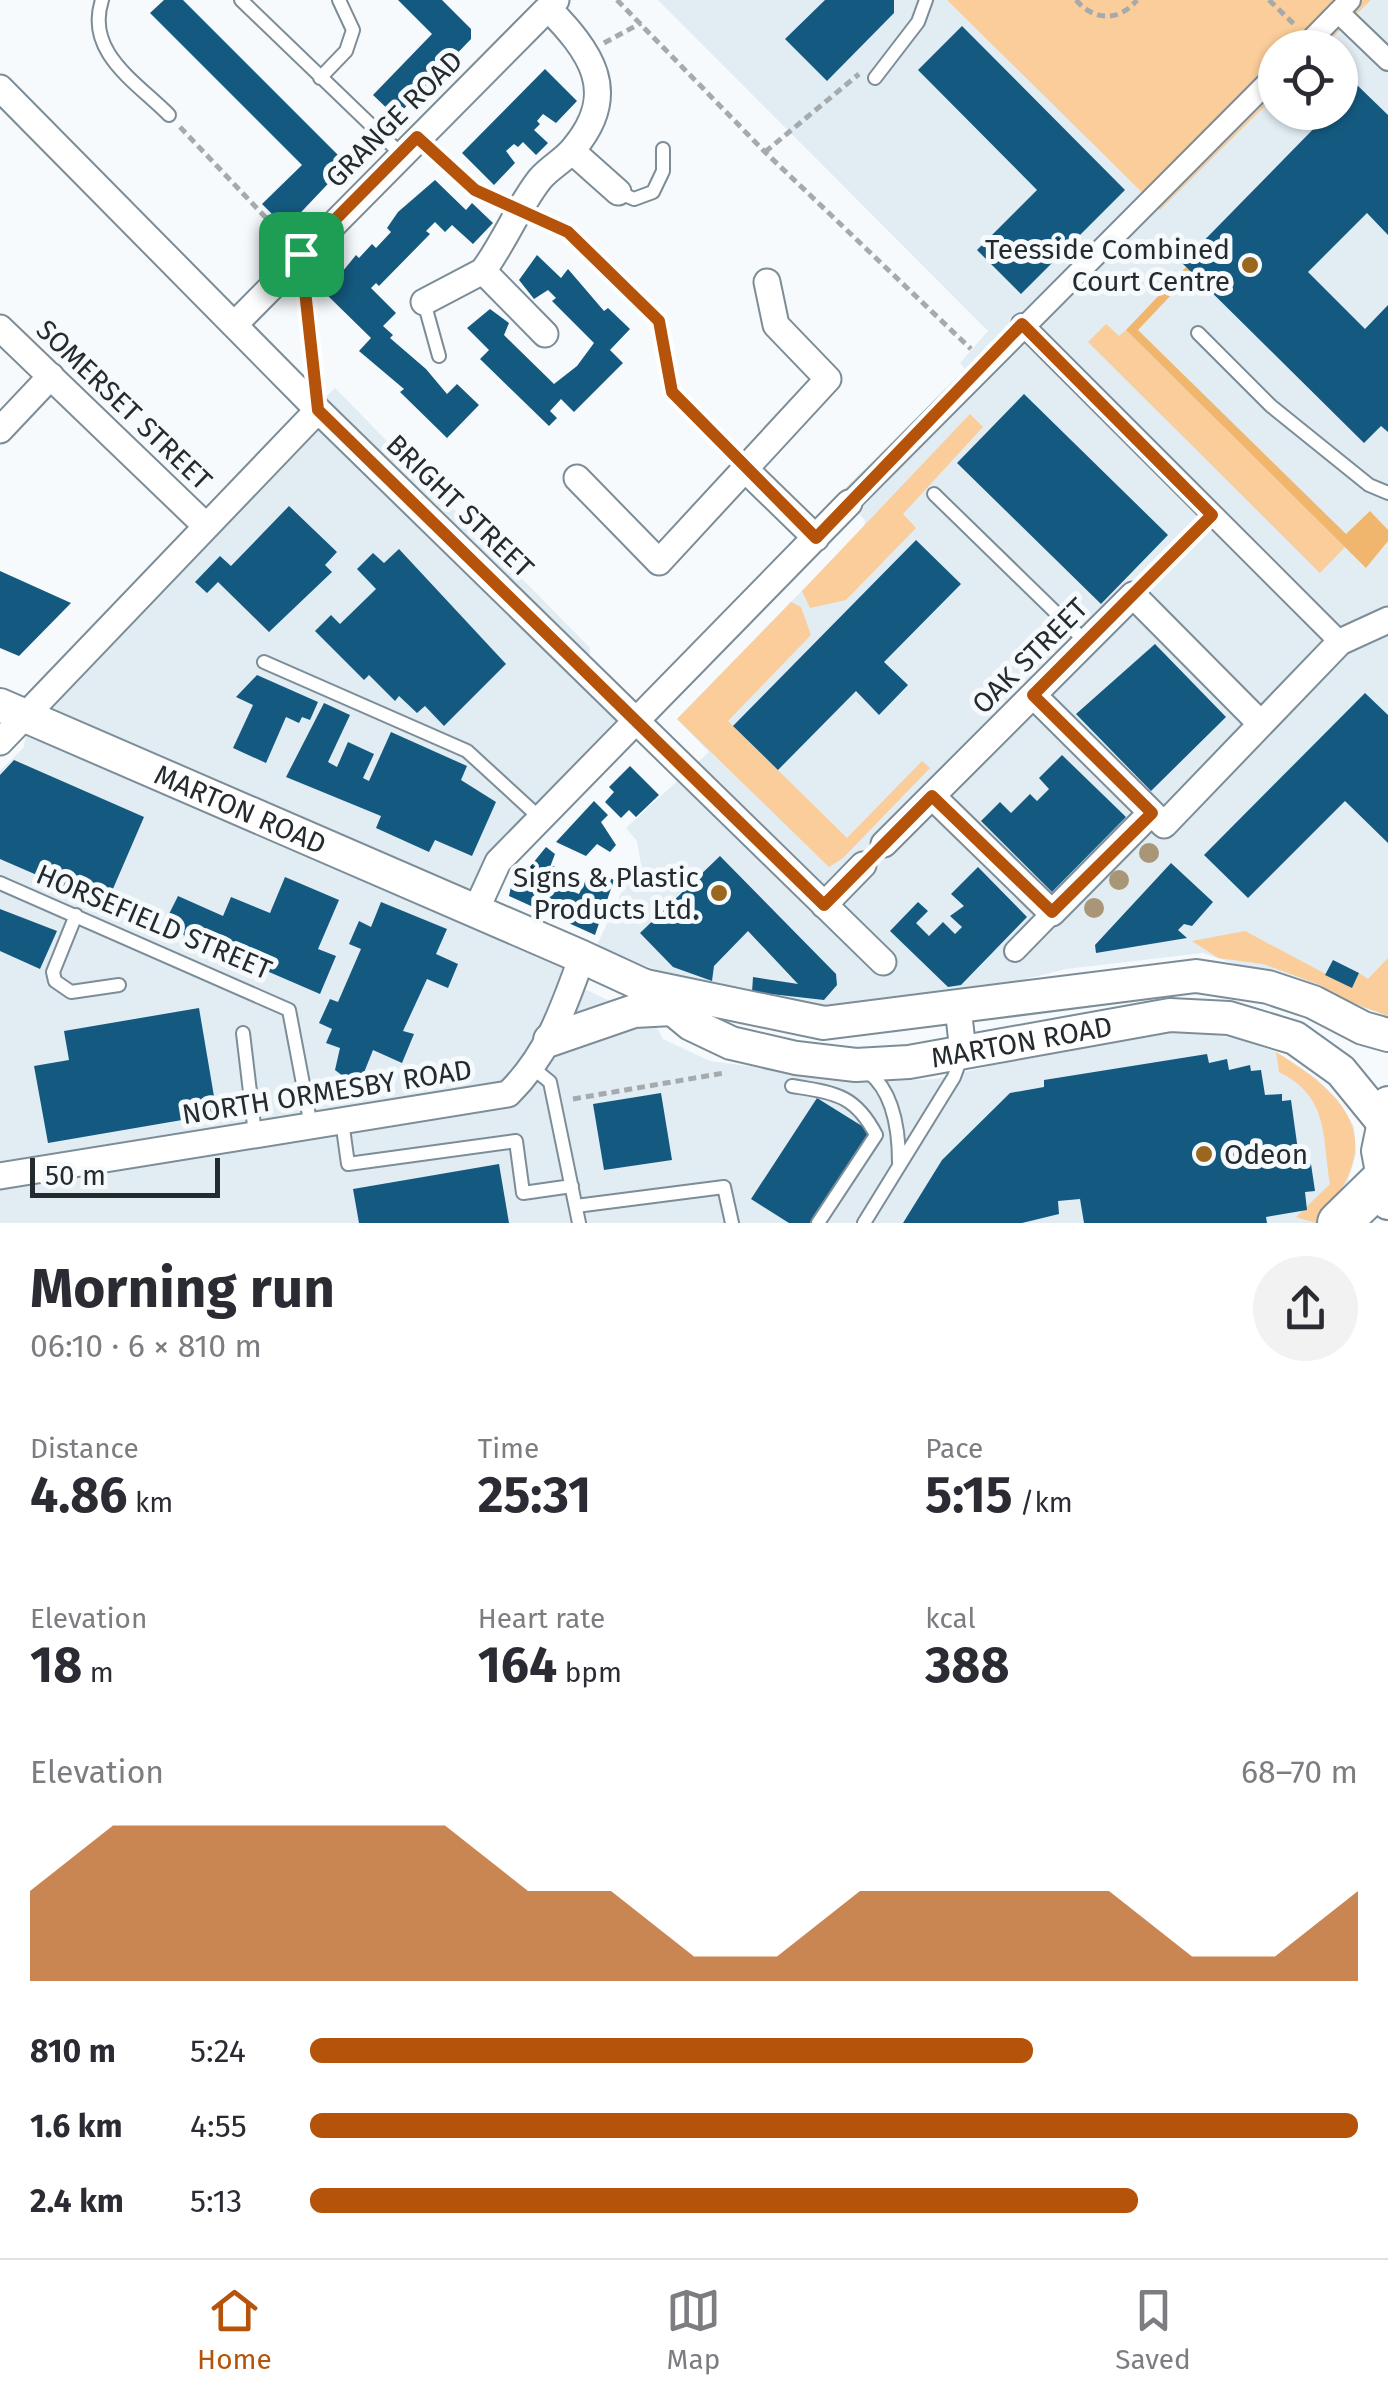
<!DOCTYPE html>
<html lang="en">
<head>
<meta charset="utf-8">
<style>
  body { margin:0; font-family:"Fira Sans",sans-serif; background:#f2f2f3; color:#2b2b33; height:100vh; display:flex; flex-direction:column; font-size:38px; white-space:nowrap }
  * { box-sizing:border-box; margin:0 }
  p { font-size:32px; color:#7c7c81 }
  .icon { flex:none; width:55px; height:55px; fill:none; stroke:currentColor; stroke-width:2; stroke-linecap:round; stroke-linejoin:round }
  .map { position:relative; height:1223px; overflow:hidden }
  .drawer { display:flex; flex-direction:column; background:#fff; flex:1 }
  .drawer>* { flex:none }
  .buttons { position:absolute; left:1258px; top:30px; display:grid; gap:20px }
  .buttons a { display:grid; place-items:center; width:100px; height:100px; border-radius:50%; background:#fff; box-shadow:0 2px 8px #0004; font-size:50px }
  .scale { position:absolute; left:30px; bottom:25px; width:190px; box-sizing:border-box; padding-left:10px; border:5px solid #242b2f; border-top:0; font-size:28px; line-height:35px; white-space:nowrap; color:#242b2f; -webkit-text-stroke:8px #f6fafc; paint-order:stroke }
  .pin { position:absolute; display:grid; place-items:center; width:85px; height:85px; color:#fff; margin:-42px; border-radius:20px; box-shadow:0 5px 15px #0006 }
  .round { display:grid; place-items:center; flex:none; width:105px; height:105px; border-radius:52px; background:#f2f2f3 }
  .summary { display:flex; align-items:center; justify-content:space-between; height:170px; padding:0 30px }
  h1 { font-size:55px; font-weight:700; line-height:75px }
  .metrics { display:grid; grid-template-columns:repeat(3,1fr); gap:15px; height:170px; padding:10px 30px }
  .metrics div { display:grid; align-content:center }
  .metrics b { font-size:50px; font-weight:700 }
  .metrics small { font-size:28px; font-weight:400 }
  .metrics p { font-size:28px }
  .chart { height:280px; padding:20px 30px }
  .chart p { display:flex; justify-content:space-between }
  .chart svg { width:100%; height:180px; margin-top:10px; fill:#b45309; opacity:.7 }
  ul { padding:0 30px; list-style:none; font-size:32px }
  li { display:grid; grid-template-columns:160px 120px 1fr; align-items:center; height:75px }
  li i { height:25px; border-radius:12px; background:#b45309 }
  .dock { display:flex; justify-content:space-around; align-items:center; height:140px; border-top:2px solid #e1e1e2; background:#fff; font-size:28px; color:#7c7c81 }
  .dock a { display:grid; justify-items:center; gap:5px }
  .dock .active { color:#b45309 }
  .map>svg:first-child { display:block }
</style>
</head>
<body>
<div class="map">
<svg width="1388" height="1223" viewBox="0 0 1388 1223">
  <rect width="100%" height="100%" fill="#f6fafc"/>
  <path fill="#e2ecf3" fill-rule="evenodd" d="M658 0H1388V1016L1203 953 1066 969 1013 982 800 1010 714 994 598 946 580 987 640 1015 656 1026 663 1039 710 1061 865 1082 935 1079 1114 1037 1193 1031 1244 1040 1276 1052 1316 1078 1337 1099 1354 1126 1356 1154 1345 1191 1316 1223H0V771L24 747 30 693 335 388 590 648 589 659 634 701 485 856 476 893 597 945 623 889 642 870 637 841 626 828 709 752 677 719 864 527 865 520 839 494 965 369 960 363 988 331ZM1275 48H1340V112H1275Z"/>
  <path fill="#facd9a" d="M947 0H1371L1323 47 1275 48V96L1160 210Z
    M1106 324 1119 336 1126 330 1345 547 1320 573 1088 342Z
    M970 414 983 427 903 514 916 528 846 600 810 608 802 591Z
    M791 602 801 607 811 635 728 721 847 838 922 761 930 768 843 858 829 867 677 719Z
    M1245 931 1352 988 1359 973 1368 979 1388 958V1016L1323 992V986L1263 964 1218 958 1192 941Z
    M1276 1052C1356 1101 1386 1144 1316 1223L1296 1217 1330 1184C1322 1134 1329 1097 1279 1072Z"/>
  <path fill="#f1b66e" d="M1186 267 1192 273 1138 330 1346 534 1370 511 1388 530V541L1366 568 1126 330Z"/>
  <path fill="#145a80" d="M164 0H183L341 158 343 168 286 228 262 204 302 165 150 13Z
    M398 0H442L471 29V39L396 117 373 95 432 34Z
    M825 0H894V13L827 81 785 39Z
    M962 26 1125 190 1021 294 977 250 1037 190 918 70Z
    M545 69 577 101 556 123 543 114 537 121 540 124 534 130 548 143 536 155 523 142 518 147 514 144 506 151 515 163 494 185 462 153Z
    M1357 85 1388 115V235L1367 213 1308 272 1365 329 1388 305V432L1381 426 1364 443 1182 263 1330 112H1340V102Z
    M435 180 466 210 472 203 493 223 473 244 452 225 445 232 435 222 426 231 430 234 379 286 376 283 371 288 396 313 383 326 393 335 390 338 426 369 447 394 457 384 479 405 447 438 400 392 404 389 359 351 371 338 325 293 356 255 359 258 372 244 376 248 391 232 387 228 398 212Z
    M537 255 561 278 568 269 604 311 608 308 630 329 610 350 623 363 574 412 561 399 550 411 557 418 549 426 480 359 489 350 467 328 490 309 509 323 504 335 554 384 577 366 594 343 552 301 556 298 548 290 534 299 519 280Z
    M1024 394 1168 535 1101 604 957 463Z
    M289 506 337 552 325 565 332 572 269 632 218 582 207 593 195 582 220 556 231 566Z
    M916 540 961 584 884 662 908 685 879 715 856 691 778 770 733 726Z
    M399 549 506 664 444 726 425 706 417 713 399 696 395 701 369 675 364 680 315 631 331 615 340 624 376 589 357 569 373 553 384 563Z
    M0 571 71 603 19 656 0 648Z
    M1155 644 1226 717 1151 791 1076 714Z
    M257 675 318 702 310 720 302 717 299 723 286 717 266 763 233 748 253 705 236 697Z
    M1365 693 1388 715V843L1345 801 1248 898 1204 855Z
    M324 703 350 715 328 762 337 767 348 742 374 754 363 778 369 781 391 732 467 766 461 780 496 802 472 856 435 840 429 852 376 828 381 816 286 777Z
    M1062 755 1126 817 1052 892 981 821 1000 802 1011 813 1030 794 1037 801 1049 789 1039 778Z
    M14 760 144 817 106 905 0 859V775Z
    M630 766 659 795 636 817 629 810 621 818 605 802 614 792 609 787Z
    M594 801 608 815 601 822 616 845 610 852 597 844 586 856 556 842Z
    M546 847 555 854 544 883 553 866 575 877 569 890 579 894 591 869 614 880 595 935 509 896 512 882 516 884Z
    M720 856 836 974 837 985 824 1000 752 992 753 977 798 984 748 931 714 966 712 981 673 967 640 933Z
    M1171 863 1213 902 1192 926 1184 924 1178 930 1187 938 1096 953 1095 945Z
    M978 867 1027 917 961 985 948 987 890 931 918 902 928 911 916 923 929 936 943 922 955 934 962 927 950 916 964 906 951 894Z
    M285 877 339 900 318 949 336 956 320 994 163 926 178 896 223 916 231 897 270 913Z
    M381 902 447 929 436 954 458 964 448 988 427 979 403 1031 414 1034 402 1063 373 1050 363 1075 348 1080 335 1070 340 1048 326 1043 332 1029 319 1023 330 999 338 1002 361 949 349 944 359 921 371 927Z
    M0 909 57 931 40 969 0 951Z
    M1333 960 1359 973 1352 988 1325 975Z
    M199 1008 217 1114 48 1143 34 1066 69 1060 64 1031Z
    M1207 1054 1209 1063 1227 1059 1229 1070 1250 1065 1251 1071 1261 1070 1265 1095 1282 1094V1101L1291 1100 1300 1165 1311 1164 1315 1191 1305 1192 1307 1210 1266 1217 1267 1223H1084L1080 1199 1058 1201 1059 1214 1022 1223H903L942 1160 1010 1093 1044 1087V1080Z
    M661 1093 672 1160 604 1170 593 1104Z
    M817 1098 870 1131 811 1223H789L751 1199Z
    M499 1164 509 1223H359L353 1189Z"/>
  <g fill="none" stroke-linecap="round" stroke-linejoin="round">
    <g stroke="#7c8d98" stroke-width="16">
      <path id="service" d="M102 0C85 52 135 81 169 115
        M241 0 401 154
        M320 78 346 51 353 30 339 0
        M875 78 918 22 926 0
        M618 192 634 199 653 192 663 171V149
        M424 302 439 356
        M1198 333 1271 406 1369 485 1388 493
        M934 494 1086 642
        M264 662 467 751 540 818
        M0 883 289 1010 311 1126
        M76 915 53 972 55 981 71 992 119 985
        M243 1033 255 1134
        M534 1069 550 1082 579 1223
        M868 1072C894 1092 899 1132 899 1163
        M792 1086C834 1093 855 1094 876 1135L818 1223
        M342 1121 348 1164 516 1141 523 1193 572 1186
        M576 1206 724 1187 732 1223
        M864 1223 954 1077 962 1055"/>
    </g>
    <g stroke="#7c8d98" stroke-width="24">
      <path id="pedestrian" d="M1338 12 1388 60
        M1303 48 1350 0
        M1022 324 1340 642
        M849 503 1275 75
        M1015 951 1052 913"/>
    </g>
    <g stroke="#7c8d98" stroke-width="29">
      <path id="minor" d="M0 88 318 410 883 962
        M572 151 618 192
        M424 302 483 271
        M235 324 556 0
        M0 328 206 526
        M545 334 483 271C505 241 518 207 540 179 550 167 565 160 574 148 621 92 590 51 548 8
        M0 430 51 376
        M746 470 816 538
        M577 478 659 562 828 379 776 325 767 282
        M1033 695 1164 825 1340 642 1388 620
        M0 742 318 410
        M932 796 1052 913 1151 813
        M884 844 1133 595 1261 724
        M824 905 863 865
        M476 910 498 862 849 503
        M958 1007 963 1052
        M0 1176 508 1094C548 1055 563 1009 582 957"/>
    </g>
    <g stroke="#7c8d98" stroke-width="36">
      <g id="tertiary">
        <path id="s1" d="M0 705 582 957 645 986 691 1024 731 1043 796 1058 856 1065 909 1062 1170 1015 1229 1018 1295 1038 1341 1071 1381 1120"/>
        <path d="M645 986 824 1023 1196 976 1268 987 1313 1002 1363 1028 1388 1035"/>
        <path d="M550 1040 634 1011 672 1009"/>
        <path d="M1388 1103 1378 1151 1388 1203"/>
      </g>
    </g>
    <g stroke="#7c8d98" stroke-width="46">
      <path id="trunk" d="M1339 1223 1380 1183"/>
    </g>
    <path stroke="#a5aaad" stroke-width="5" stroke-dasharray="8 5" stroke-linecap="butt" d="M617 0 765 152 971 349
      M1076 0C1094 21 1119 22 1137 0
      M1269 0 1297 27
      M604 43 641 23
      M180 127 286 239
      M434 152 475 189 496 200
      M765 152 859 74
      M538 220 568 232 659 321 672 392 728 452
      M305 288 314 372
      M1148 580 1200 527
      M573 1099 724 1073"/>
    <use href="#service" stroke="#fff" stroke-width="12"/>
    <use href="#pedestrian" stroke="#fff" stroke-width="20"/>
    <use href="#minor" stroke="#fff" stroke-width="25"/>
    <use href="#tertiary" stroke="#fff" stroke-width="32"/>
    <use href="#trunk" stroke="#fff" stroke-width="42"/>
  </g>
  <g fill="#a99677">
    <circle cx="1149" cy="853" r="10"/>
    <circle cx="1119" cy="880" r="10"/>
    <circle cx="1094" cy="908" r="10"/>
  </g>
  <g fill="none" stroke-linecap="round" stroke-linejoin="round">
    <g stroke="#fff" stroke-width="20">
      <path id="route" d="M417 137 475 190 568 232 659 321 672 392 816 538 1022 324 1212 515 1033 695 1152 813 1052 912 932 796 824 905 318 410 301 254Z"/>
    </g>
    <use href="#route" stroke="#b45309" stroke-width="12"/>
  </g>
  <g fill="#9b671e" stroke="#f6fafc" stroke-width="4">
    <circle cx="1250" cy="265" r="10"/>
    <circle cx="719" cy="893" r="10"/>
    <circle cx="1204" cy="1154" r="10"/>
  </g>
  <g text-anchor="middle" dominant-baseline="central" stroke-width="10" stroke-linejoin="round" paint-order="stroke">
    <g font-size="28" fill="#242b2f" stroke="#f6fafc">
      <text transform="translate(394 119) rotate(-45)">GRANGE ROAD</text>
      <text transform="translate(124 405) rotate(44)">SOMERSET STREET</text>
      <text transform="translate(460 506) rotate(44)">BRIGHT STREET</text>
      <text transform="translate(1030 656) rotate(-45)">OAK STREET</text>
      <text stroke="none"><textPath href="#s1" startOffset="262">MARTON ROAD</textPath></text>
      <text transform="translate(154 922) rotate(23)">HORSEFIELD STREET</text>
      <text stroke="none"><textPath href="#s1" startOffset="1102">MARTON ROAD</textPath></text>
      <text transform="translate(327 1092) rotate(-9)">NORTH ORMESBY ROAD</text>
    </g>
    <g font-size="28" fill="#242b2f" stroke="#f6fafc" text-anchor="end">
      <text x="1230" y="249">Teesside Combined<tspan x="1230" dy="32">Court Centre</tspan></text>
      <text x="699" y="877">Signs &amp; Plastic<tspan x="699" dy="32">Products Ltd.</tspan></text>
      <text x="1224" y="1154" text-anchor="start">Odeon</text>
    </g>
  </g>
</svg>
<div class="buttons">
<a><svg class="icon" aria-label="locate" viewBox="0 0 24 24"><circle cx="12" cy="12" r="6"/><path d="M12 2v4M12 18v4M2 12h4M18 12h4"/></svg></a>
</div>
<div class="scale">50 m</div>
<div class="pin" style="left:301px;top:254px;background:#1e9e55"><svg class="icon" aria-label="arrive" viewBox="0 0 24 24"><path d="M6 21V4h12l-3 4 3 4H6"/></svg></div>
</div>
<section class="drawer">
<div class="summary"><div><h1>Morning run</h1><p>06:10 · 6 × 810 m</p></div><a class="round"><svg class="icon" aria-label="share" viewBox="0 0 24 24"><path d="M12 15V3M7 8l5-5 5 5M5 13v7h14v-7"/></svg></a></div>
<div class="metrics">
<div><p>Distance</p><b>4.86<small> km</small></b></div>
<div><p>Time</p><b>25:31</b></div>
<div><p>Pace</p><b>5:15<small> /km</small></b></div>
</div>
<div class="metrics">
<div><p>Elevation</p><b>18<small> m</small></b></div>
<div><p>Heart rate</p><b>164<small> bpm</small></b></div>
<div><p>kcal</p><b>388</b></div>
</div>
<div class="chart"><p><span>Elevation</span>68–70 m</p>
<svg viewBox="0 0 160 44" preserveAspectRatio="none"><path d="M0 44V22L10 6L20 6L30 6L40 6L50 6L60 22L70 22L80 38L90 38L100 22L110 22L120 22L130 22L140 38L150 38L160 22V44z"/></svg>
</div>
<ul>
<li><b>810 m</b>5:24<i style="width:69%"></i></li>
<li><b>1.6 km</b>4:55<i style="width:100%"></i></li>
<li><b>2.4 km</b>5:13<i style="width:79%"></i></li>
</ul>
</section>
<nav class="dock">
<a class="active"><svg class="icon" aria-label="home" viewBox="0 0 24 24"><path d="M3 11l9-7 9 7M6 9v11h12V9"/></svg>Home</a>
<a><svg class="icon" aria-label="map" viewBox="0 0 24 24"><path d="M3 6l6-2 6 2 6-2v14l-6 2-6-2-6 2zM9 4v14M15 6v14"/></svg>Map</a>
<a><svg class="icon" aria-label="saved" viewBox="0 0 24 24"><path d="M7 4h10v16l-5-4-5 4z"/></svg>Saved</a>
</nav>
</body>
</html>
